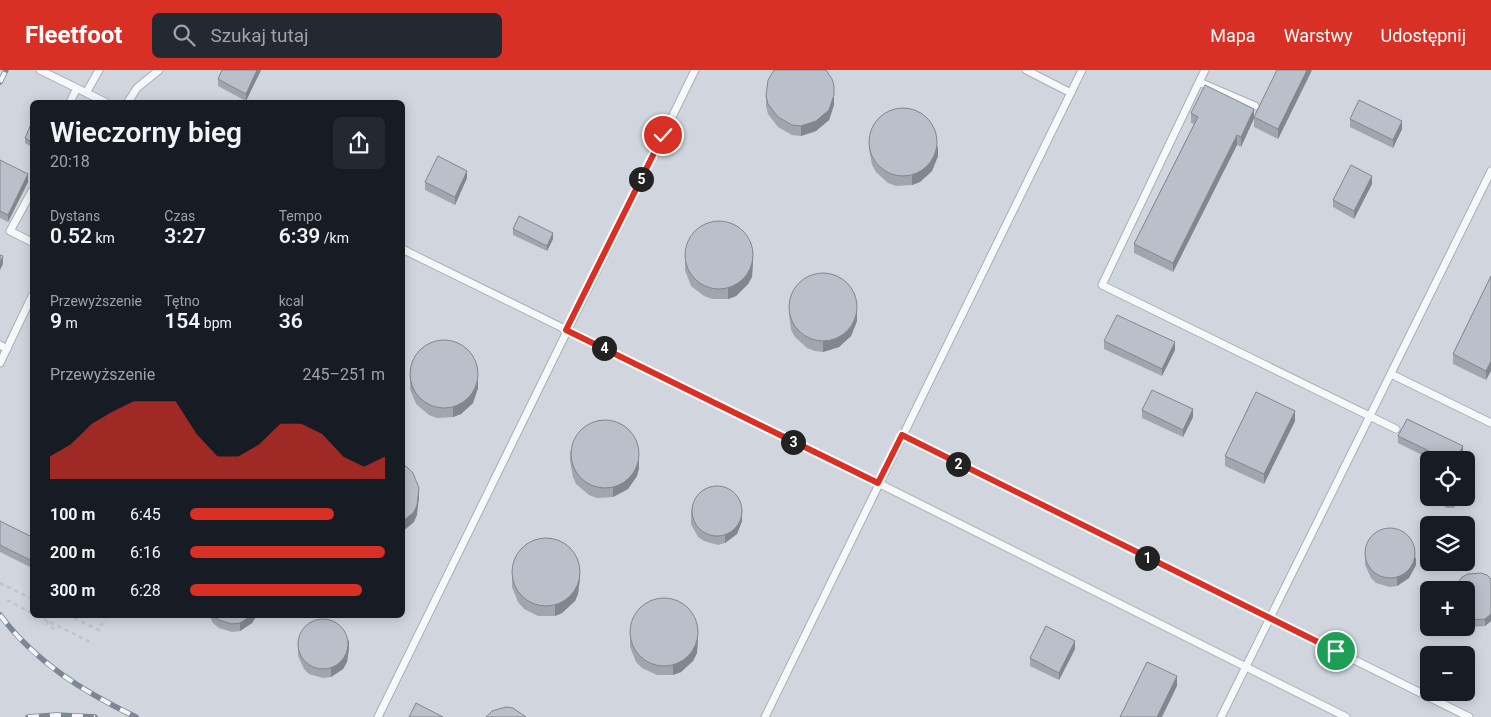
<!DOCTYPE html>
<html lang="pl">
<head>
<meta charset="utf-8">
<style>
  body { margin:0; font-family:Roboto,sans-serif; background:#242831; color:#f1f3f6; height:100vh; display:flex; flex-direction:column; font-size:19px; white-space:nowrap }
  * { box-sizing:border-box; margin:0 }
  p { font-size:16px; color:#9ea1a6 }
  .icon { flex:none; width:28px; height:28px; fill:none; stroke:currentColor; stroke-width:2; stroke-linecap:round; stroke-linejoin:round }
  .map { position:relative; flex:1; overflow:hidden }
  .panel { position:absolute; left:30px; top:30px; width:375px; height:518px; display:flex; flex-direction:column; background:#171b24; border-radius:8px; box-shadow:0 2px 12px #0003 }
  .panel>* { flex:none }
  .tools { position:absolute; left:1420px; top:381px; display:grid; gap:10px }
  .tools a { display:grid; place-items:center; width:55px; height:55px; border-radius:8px; background:#171b24; box-shadow:0 2px 12px #0003; font-size:25px }
  .pin { position:absolute; display:grid; place-items:center; width:42px; height:42px; color:#fff; margin:-21px; border:2px solid #fff; border-radius:50%; box-shadow:0 1px 5px #0007 }
  .km { position:absolute; width:25px; height:25px; margin:-12px; border-radius:50%; background:#222; color:#fff; font-size:14px; line-height:25px; text-align:center }
  .round { display:grid; place-items:center; flex:none; width:52px; height:52px; border-radius:8px; background:#242831 }
  .summary { display:flex; align-items:center; justify-content:space-between; height:85px; padding:0 20px }
  h1 { font-size:28px; font-weight:600; line-height:38px }
  .metrics { display:grid; grid-template-columns:repeat(3,1fr); gap:8px; height:85px; padding:5px 20px }
  .metrics div { display:grid; align-content:center }
  .metrics b { font-size:21px; font-weight:600 }
  .metrics small { font-size:14px; font-weight:400 }
  .metrics p { font-size:14px }
  .chart { height:140px; padding:10px 20px }
  .chart p { display:flex; justify-content:space-between }
  .chart svg { width:100%; height:90px; margin-top:5px; fill:#d93025; opacity:.7 }
  ul { padding:0 20px; list-style:none; font-size:16px }
  li { display:grid; grid-template-columns:80px 60px 1fr; align-items:center; height:38px }
  li i { height:12px; border-radius:6px; background:#d93025 }
  header { display:flex; align-items:center; gap:30px; box-sizing:border-box; height:70px; padding:0 25px; background:#d93025; color:#fff }
  header strong { font-size:24px }
  nav { display:flex; gap:28px; margin-inline-start:auto; font-size:18px }
  .search { width:350px; height:45px; background:#242831; display:flex; align-items:center; gap:12px; box-sizing:border-box; padding:0 18px; border-radius:8px; color:#9ea1a6; font-size:19px }
  .map>svg:first-child { display:block }
</style>
</head>
<body>
<header>
<strong>Fleetfoot</strong>
<div class="search"><svg class="icon" aria-label="search" viewBox="0 0 24 24"><circle cx="10" cy="10" r="6"/><path d="M15 15l6 6"/></svg>Szukaj tutaj</div>
<nav><a>Mapa</a><a>Warstwy</a><a>Udostępnij</a></nav>
</header>
<div class="map">
<svg width="1491" height="647" viewBox="0 0 1491 647">
  <rect width="100%" height="100%" fill="#e3e7ec"/>
  <path fill="#d1d6de" fill-rule="evenodd" d="M0 0H1491V647H0ZM32 32H402V545H32ZM1429 390H1466V428H1429ZM1429 455H1466V492H1429ZM1429 520H1466V558H1429ZM1429 585H1466V622H1429Z"/>
  <g fill="none" stroke-linecap="round" stroke-linejoin="round">
    <g stroke="#a8aeb7" stroke-width="9">
      <path id="lane" d="M40 0 105 32
        M1026 0 1071 23
        M1205 0 1199 12 1255 36
        M1199 12 1102 215 1396 359
        M86 23 99 0
        M70 32 77 18
        M128 32 137 18 159 0
        M32 121 10 161 32 172
        M402 179 878 413 1346 647
        M0 275 7 279
        M0 293 32 226
        M1391 304 1491 353
        M902 365 1469 647
        M378 647 695 0
        M765 647 1082 0
        M1221 647 1491 101"/>
    </g>
    <path stroke="#c1c5cb" stroke-width="2.5" stroke-dasharray="4 4" stroke-linecap="butt" d="M0 513 32 529
      M7 530 32 543
      M36 545 94 574
      M67 545 99 560 106 545
      M48 551 47 554 54 559"/>
    <use href="#lane" stroke="#f6f8fa" stroke-width="7"/>
    <g stroke="#7c8796" stroke-width="5.5">
      <path id="rail" d="M0 12 6 0
        M0 545C35 592 84 622 136 647
        M28 647 57 645 95 647"/>
    </g>
    <use href="#rail" stroke="#f3f6f9" stroke-width="4" stroke-dasharray="11" stroke-linecap="butt"/>
  </g>
  <path fill="#a0a5ae" d="M222 0H261L246 31 218 16V9Z
    M1312 0 1278 69 1254 57V49L1241 77 1237 75 1173 202 1134 183V174L1194 54 1191 53V43L1254 47Z
    M766 26 834 35 829 50 816 61 801 66 792 65 778 57 768 44 766 36Z
    M1350 49 1402 59 1393 78 1350 57Z
    M32 52V77L25 73V68Z
    M869 69 938 86 932 101 920 112 912 115 896 116 888 113 876 102 872 95 869 79Z
    M0 90 28 112 8 152 0 148Z
    M467 108 455 135 425 120V112Z
    M1372 114 1354 149 1333 137V130Z
    M513 159 553 169 547 181 513 165Z
    M685 190 753 191 752 207 748 214 736 226 728 229H712L704 226 691 216 685 200Z
    M1491 206 1486 310 1453 294V284Z
    M789 234 857 251 851 266 839 277 823 282 815 281 807 278 795 267 791 260 789 244Z
    M1104 271 1175 280 1162 306 1104 279Z
    M410 301 478 318 473 333 461 344 453 347 437 348 429 345 416 334 410 319Z
    M1142 340 1193 347 1183 367 1142 348Z
    M1295 351 1264 414 1225 396V386Z
    M1398 366 1463 384 1460 390H1432L1398 373Z
    M570 381 639 398 637 406 628 419 613 427 597 428 589 425 576 414 573 407 570 391Z
    M1442 429 1458 431 1454 438H1446L1443 435Z
    M691 439 742 451 737 464 725 473 718 475 704 471 698 467 691 454Z
    M0 451 32 467V498L0 482Z
    M1365 480 1416 488V495L1409 508 1397 516 1390 517 1376 513 1371 508 1365 495Z
    M512 499 580 508 578 524 575 531 562 543 555 546H538L524 539 518 532 512 517Z
    M1491 509V551L1485 556 1471 557 1466 555V520Z
    M209 545H256V547L252 553 240 561 232 562 219 558 213 553Z
    M630 567H698L697 583 693 591 681 602 673 605H657L642 598 636 592 630 577Z
    M298 578H349L347 592 343 599 331 607 323 608 309 604 304 599 298 586Z
    M1075 579 1059 610 1030 596V588Z"/>
  <path fill="#82868d" d="M257 0H261L246 31V24Z
    M1307 0H1312L1278 69V59Z
    M834 25V35L829 50 816 61 801 66V56Z
    M1254 39V48L1241 77V67Z
    M1402 51V59L1393 78V70Z
    M1237 65V75L1173 202V193Z
    M938 76V86L932 101 920 112 912 115V106Z
    M467 101V108L455 135V127Z
    M28 104V112L8 152V145Z
    M1372 106V114L1354 149V141Z
    M553 163V169L547 181V176Z
    M753 181V191L752 207 748 214 736 226 728 229V219Z
    M3 186V194L0 200V193Z
    M857 241V251L851 266 839 277 823 282V272Z
    M1175 272V280L1162 306V299Z
    M1491 291V301L1486 310V301Z
    M478 308V318L473 333 461 344 453 347V337Z
    M1193 339V347L1183 367V360Z
    M1295 341V351L1264 414V404Z
    M1463 376V384L1460 390H1456Z
    M639 388V398L637 406 628 419 613 427V417Z
    M419 418V428L417 445 414 452 402 462V452Z
    M742 443V451L737 464 725 473V465Z
    M1416 487V495L1409 508 1397 516V508Z
    M580 498V508L578 524 575 531 562 543 555 546V536Z
    M1491 544V551L1485 556V549Z
    M252 545H256V547L252 553 240 561V553Z
    M698 557V567L697 583 693 591 681 602 673 605V595Z
    M349 570V578L347 592 343 599 331 607V599Z
    M1075 571V579L1059 610V603Z
    M1177 606V616L1162 647H1157Z"/>
  <path fill="#bac0ca" stroke="#82868d" d="M222 0H257L246 24 218 9Z
    M774 0H826L832 9 834 16V25L829 40 816 51 801 56 792 55 778 47 768 34 766 26 768 10Z
    M1277 0H1307L1278 59 1254 47Z
    M1205 15 1254 39 1241 67 1237 65 1173 193 1134 174 1198 47 1191 43Z
    M1359 30 1402 51 1393 70 1350 49Z
    M869 72a34 34 0 1 1 68 0a34 34 0 1 1-68 0Z
    M32 52V72L25 68Z
    M438 86 467 101 455 127 425 112Z
    M0 90 28 104 8 145 0 141Z
    M1351 95 1372 106 1354 141 1333 130Z
    M519 146 553 163 547 176 513 159Z
    M685 185a34 34 0 1 1 68 0a34 34 0 1 1-68 0Z
    M0 185 3 186 0 193Z
    M789 237a34 34 0 1 1 68 0a34 34 0 1 1-68 0Z
    M1491 206V291L1486 301 1453 284Z
    M1117 245 1175 272 1162 299 1104 271Z
    M410 304a34 34 0 1 1 68 0a34 34 0 1 1-68 0Z
    M1152 320 1193 339 1183 360 1142 340Z
    M1256 322 1295 341 1264 404 1225 386Z
    M1407 349 1463 376 1456 390H1448L1398 366Z
    M571 384a34 34 0 1 1 68 0a34 34 0 1 1-68 0Z
    M402 394 407 397 413 403 419 418 417 435 414 442 402 452Z
    M692 441a25 25 0 1 1 50 0a25 25 0 1 1-50 0Z
    M1443 428H1458L1454 435H1446L1443 432 1442 429Z
    M0 451 32 467V491L0 475Z
    M1365 483a25 25 0 1 1 50 0a25 25 0 1 1-50 0Z
    M512 502a34 34 0 1 1 68 0a34 34 0 1 1-68 0Z
    M1481 503 1487 505 1491 509V544L1485 549 1471 550 1466 547V520H1454V518L1462 507 1468 504Z
    M630 562a34 34 0 1 1 68 0a34 34 0 1 1-68 0Z
    M213 545H252L240 553 232 554 219 550Z
    M298 574a25 25 0 1 1 50 0a25 25 0 1 1-50 0Z
    M1046 556 1075 571 1059 603 1030 588Z
    M1147 592 1177 606 1157 647H1120Z
    M416 633 443 647H409Z
    M506 637 513 638 526 647H486L492 641Z"/>
  <g fill="none" stroke-linecap="round" stroke-linejoin="round">
    <g stroke="#fff" stroke-width="10">
      <path id="route" d="M663 65 566 260 878 413 902 365 1336 581"/>
    </g>
    <use href="#route" stroke="#d93025" stroke-width="6"/>
  </g>
</svg>
<div class="tools">
<a><svg class="icon" aria-label="locate" viewBox="0 0 24 24"><circle cx="12" cy="12" r="6"/><path d="M12 2v4M12 18v4M2 12h4M18 12h4"/></svg></a>
<a><svg class="icon" aria-label="layers" viewBox="0 0 24 24"><path d="M12 4l9 5-9 5-9-5zM3 14l9 5 9-5"/></svg></a>
<a>+</a>
<a>−</a>
</div>
<div class="pin" style="left:1336px;top:581px;background:#1e9e55"><svg class="icon" aria-label="arrive" viewBox="0 0 24 24"><path d="M6 21V4h12l-3 4 3 4H6"/></svg></div>
<div class="pin" style="left:663px;top:65px;background:#d93025"><svg class="icon" aria-label="check" viewBox="0 0 24 24"><path d="M5 12l5 5 9-10"/></svg></div>
<b class="km" style="left:1147px;top:488px">1</b>
<b class="km" style="left:958px;top:394px">2</b>
<b class="km" style="left:793px;top:372px">3</b>
<b class="km" style="left:604px;top:278px">4</b>
<b class="km" style="left:641px;top:109px">5</b>
<section class="panel">
<div class="summary"><div><h1>Wieczorny bieg</h1><p>20:18</p></div><a class="round"><svg class="icon" aria-label="share" viewBox="0 0 24 24"><path d="M12 15V3M7 8l5-5 5 5M5 13v7h14v-7"/></svg></a></div>
<div class="metrics">
<div><p>Dystans</p><b>0.52<small> km</small></b></div>
<div><p>Czas</p><b>3:27</b></div>
<div><p>Tempo</p><b>6:39<small> /km</small></b></div>
</div>
<div class="metrics">
<div><p>Przewyższenie</p><b>9<small> m</small></b></div>
<div><p>Tętno</p><b>154<small> bpm</small></b></div>
<div><p>kcal</p><b>36</b></div>
</div>
<div class="chart"><p><span>Przewyższenie</span>245–251 m</p>
<svg viewBox="0 0 160 44" preserveAspectRatio="none"><path d="M0 44V33L10 27L20 17L30 11L40 6L50 6L60 6L70 22L80 33L90 33L100 27L110 17L120 17L130 22L140 33L150 38L160 33V44z"/></svg>
</div>
<ul>
<li><b>100 m</b>6:45<i style="width:74%"></i></li>
<li><b>200 m</b>6:16<i style="width:100%"></i></li>
<li><b>300 m</b>6:28<i style="width:88%"></i></li>
</ul>
</section>
</div>
</body>
</html>
